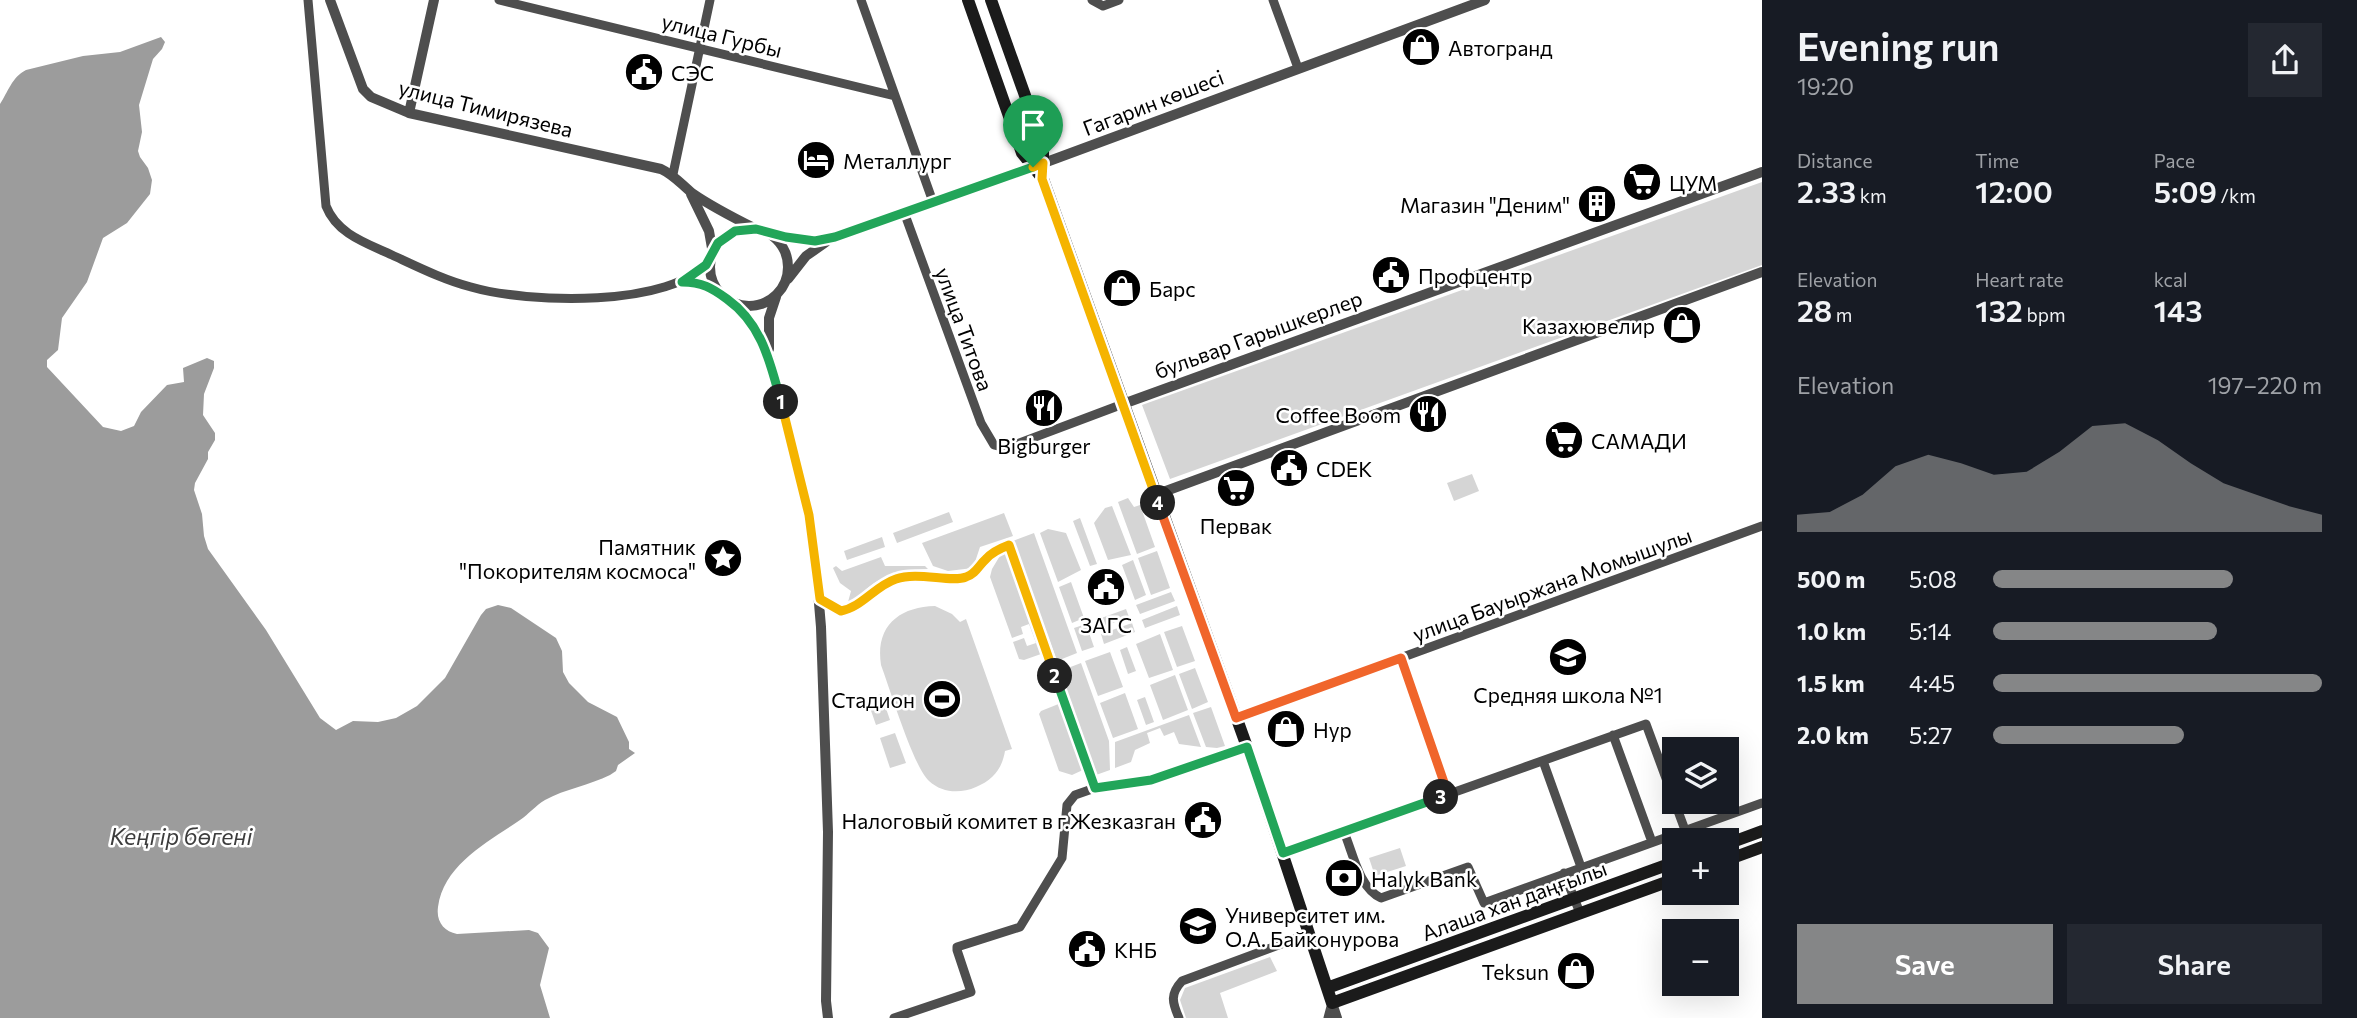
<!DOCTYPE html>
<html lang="en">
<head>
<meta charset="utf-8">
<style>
  body { margin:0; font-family:Commissioner,sans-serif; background:#242831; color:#f1f3f6; height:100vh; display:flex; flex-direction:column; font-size:26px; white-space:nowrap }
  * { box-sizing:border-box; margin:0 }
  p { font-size:23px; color:#9ea1a6 }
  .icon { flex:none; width:38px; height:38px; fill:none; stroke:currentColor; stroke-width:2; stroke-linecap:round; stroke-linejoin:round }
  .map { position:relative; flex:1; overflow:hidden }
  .panel { display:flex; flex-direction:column; background:#171b24; width:595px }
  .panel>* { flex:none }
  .buttons { position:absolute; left:1662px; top:737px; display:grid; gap:14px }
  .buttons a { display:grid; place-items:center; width:77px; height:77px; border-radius:0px; background:#171b24; box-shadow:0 7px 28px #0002; font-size:35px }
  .pin { position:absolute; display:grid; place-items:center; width:60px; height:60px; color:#fff; margin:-72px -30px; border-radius:50% 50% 50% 0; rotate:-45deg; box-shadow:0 0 7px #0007 }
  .pin .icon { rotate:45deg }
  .km { position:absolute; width:35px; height:35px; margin:-18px; border-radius:50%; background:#222; color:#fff; font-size:19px; line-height:35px; text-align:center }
  .round { display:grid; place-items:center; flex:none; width:74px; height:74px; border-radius:0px; background:#242831 }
  .summary { display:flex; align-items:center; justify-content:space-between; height:119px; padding:0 35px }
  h1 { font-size:38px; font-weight:600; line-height:52px }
  .figures { display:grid; grid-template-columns:repeat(3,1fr); gap:10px; height:119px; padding:7px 35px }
  .figures div { display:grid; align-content:center }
  .figures b { font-size:30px; font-weight:600 }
  .figures small { font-size:19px; font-weight:400 }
  .figures p { font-size:19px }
  .chart { height:196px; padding:14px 35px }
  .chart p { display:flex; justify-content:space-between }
  .chart svg { width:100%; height:126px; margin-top:7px; fill:#858687; opacity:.7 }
  .action { display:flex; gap:14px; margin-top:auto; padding:14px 35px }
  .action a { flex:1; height:80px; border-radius:0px; background:#858687; color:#fff; font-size:28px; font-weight:600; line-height:80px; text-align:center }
  .action a+a { background:#242831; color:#f1f3f6 }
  ul { padding:0 35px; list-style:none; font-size:23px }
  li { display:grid; grid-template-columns:112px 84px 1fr; align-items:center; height:52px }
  li i { height:18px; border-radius:9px; background:#858687 }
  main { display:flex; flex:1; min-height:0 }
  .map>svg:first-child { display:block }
</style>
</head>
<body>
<main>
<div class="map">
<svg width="1762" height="1018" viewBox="0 0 1762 1018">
  <rect width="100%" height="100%" fill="#fff"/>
  <path fill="#d5d5d5" d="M1762 182V265L1170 479 1142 405Z
    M1472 474 1479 491 1454 501 1447 483Z
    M1128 498 1134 507 1140 505 1155 547 1137 554 1118 502Z
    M1112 506 1131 555 1108 560 1094 523 1105 508Z
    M949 512 953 522 897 543 893 533Z
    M1004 513 1013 536 980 547 973 568 948 571 933 566 922 543Z
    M1080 518 1097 564 1090 566 1073 521Z
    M1048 529 1066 533 1081 570 1058 582 1040 533Z
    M1034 533 1077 653 1057 661 1013 541Z
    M882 537 885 547 847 560 844 551Z
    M1004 549H1006L1043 651 1041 654 1024 660 1019 659 1013 642 1024 638 1027 646 1036 643 1029 624 1021 627 1023 634 1012 638 990 577 992 569Z
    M1157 551 1170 588 1151 595 1138 558Z
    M881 557 885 566H925L928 569C899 570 872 577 855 602H848L851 591 840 583 833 568 836 566 842 571Z
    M1133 560 1146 595 1135 600 1122 565Z
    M1071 582 1084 618 1072 623 1059 587Z
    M1171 592 1175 601 1140 614 1136 605Z
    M935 606 952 614 960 622 966 619 1012 749 1005 751C1002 769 993 780 976 787 960 794 942 793 929 781 913 766 890 689 881 665 875 626 899 607 935 606Z
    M1177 606 1180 615 1145 628 1142 620Z
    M1126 609 1129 617 1099 628 1096 620Z
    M1132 623 1135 632 1104 644 1101 634Z
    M1086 624 1094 647 1082 651 1074 628Z
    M1182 626 1195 661 1177 667 1164 632Z
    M1160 634 1173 670 1149 678 1136 644Z
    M1127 647 1136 671 1128 674 1120 650Z
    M1110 652 1123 687 1098 696 1085 661Z
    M1081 663 1109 741 1110 770 1096 775 1093 773 1058 673 1072 706 1060 671Z
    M1195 668 1208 702 1192 709 1179 674Z
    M1175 675 1188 710 1163 720 1150 685Z
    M1125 693 1138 729 1113 738 1100 703Z
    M881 694 890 720 876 725 867 699Z
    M1145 697 1154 722 1146 725 1137 700Z
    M1061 703 1085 769 1072 775 1059 771 1039 714 1041 711Z
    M1211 707 1225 746 1217 748 1206 747 1193 713Z
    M1189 715 1201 747 1179 744 1174 732 1164 736 1160 728 1147 733 1150 743 1135 750 1131 762 1115 768V742Z
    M895 733 906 763 890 768 880 738Z
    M1400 848 1406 866 1375 876 1369 858Z
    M1270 957 1277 971 1220 993 1228 1018H1186L1180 1000 1185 988Z"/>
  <path fill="#9c9c9c" d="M161 37 165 42 162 49 153 59 139 105 142 132 138 151 140 157 148 168 152 180 150 194 127 223 103 238 87 282 62 318 58 350 47 360V367L103 427 121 431 134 426 141 412 167 385 184 382 183 368 207 358 214 361V368L204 394 203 415 215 433V440L208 452V459L195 483 194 490 202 514 204 536 208 549 266 630 320 718 336 730 353 721 378 722 396 718 417 706 445 678 481 615 486 609 498 605 511 608 556 638 562 651 563 672 569 683 588 702 617 717 629 742V749L635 753 618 765 616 771 610 775C590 785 565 789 545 800 535 806 529 814 520 820 488 842 444 864 438 907 436 922 444 931 457 934L529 930 538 933 549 948 540 985 550 1018H0V104C8 92 12 77 26 70L83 56 120 52Z"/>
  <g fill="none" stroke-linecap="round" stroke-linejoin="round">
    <path stroke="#4e4e4e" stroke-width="9" d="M308 0 326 206C337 234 366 243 392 255 418 267 444 280 471 287 526 303 673 309 711 259
      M499 0 895 96
      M861 0 933 202
      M1092 0 1103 6 1119 0
      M1273 0 1298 68
      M673 174 710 0
      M904 212 981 423 994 445 1006 448 1123 404
      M684 282 699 283 718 290
      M820 599 841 611C862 607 875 586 896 579 917 571 952 583 967 577 976 574 979 565 986 559 992 552 1001 548 1009 545L1095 788
      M1401 658 1448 795
      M1236 718 1762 526
      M1613 735 1652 842
      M1543 761 1581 867
      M1344 832C1353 853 1359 888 1381 898L1468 867 1484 903 1762 803
      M1283 853 1646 724 1685 830
      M1564 873 1580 913
      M894 1018 971 992 957 950V947L1020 927 1062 858 1067 805 1075 795 1095 788 1151 780 1247 747
      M1179 1018C1172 1002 1170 994 1182 981L1308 934
      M1328 1018 1332 1003"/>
    <path stroke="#4e4e4e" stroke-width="10" d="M330 0 363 89 371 97 409 113 661 169C674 175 681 184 692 193 712 207 734 218 756 229
      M409 113 434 0
      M691 194 709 231 713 254
      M710 267a39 39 0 1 1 78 0a39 39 0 1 1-78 0Z
      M768 233 815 241 835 237 1033 167 1485 0
      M788 279 806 256 826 242
      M731 302 751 323 770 359 809 515 814 544 821 627 828 832 826 1001 828 1018
      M769 349V318L776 297
      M1123 404 1762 172
      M1155 495 1762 272
      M1332 1003 1337 1018"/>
    <path stroke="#1b1b1b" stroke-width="12" d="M968 0 1022 153 1043 179 1247 747 1332 1003 1675 879
      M991 0 1043 146V179
      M1727 844 1762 831
      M1727 860 1762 847
      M1327 988 1675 862"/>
  </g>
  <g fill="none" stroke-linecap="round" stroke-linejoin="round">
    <g stroke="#fff" stroke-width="14">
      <path id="split-1" d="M781 402C770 362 762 324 727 299 712 288 702 282 682 282L706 265 718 243 735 231 756 229 786 237 815 241 835 237 1033 167"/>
    </g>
    <g stroke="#fff" stroke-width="14">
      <path id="split-2" d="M781 402 809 515 820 599 841 611C862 607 875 586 896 579 917 571 951 583 966 577 976 574 979 565 986 559 992 552 1001 548 1009 545L1055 676"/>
    </g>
    <g stroke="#fff" stroke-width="14">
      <path id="split-3" d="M1055 676 1095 788 1151 780 1247 747 1283 853 1441 797"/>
    </g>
    <g stroke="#fff" stroke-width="14">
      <path id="split-4" d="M1158 503 1236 718 1401 658 1448 794 1441 797"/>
    </g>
    <g stroke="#fff" stroke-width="14">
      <path id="split-5" d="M1033 167 1043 163 1042 179 1158 503"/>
    </g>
    <use href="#split-1" stroke="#22a559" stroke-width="9"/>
    <use href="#split-2" stroke="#f5b400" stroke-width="9"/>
    <use href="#split-3" stroke="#22a559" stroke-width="9"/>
    <use href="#split-4" stroke="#f0652b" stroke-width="9"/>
    <use href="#split-5" stroke="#f5b400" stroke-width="9"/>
  </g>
  <defs>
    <g id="shop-disc" transform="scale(2.0125)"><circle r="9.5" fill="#000" stroke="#fff"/><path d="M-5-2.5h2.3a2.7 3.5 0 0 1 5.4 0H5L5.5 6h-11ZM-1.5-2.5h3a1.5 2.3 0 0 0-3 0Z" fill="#fff"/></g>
    <g id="civic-disc" transform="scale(2.0125)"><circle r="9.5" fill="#000" stroke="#fff"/><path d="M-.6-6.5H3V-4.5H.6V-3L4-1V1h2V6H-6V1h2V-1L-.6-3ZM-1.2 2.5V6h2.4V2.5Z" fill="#fff"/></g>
    <g id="hotel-disc" transform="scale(2.0125)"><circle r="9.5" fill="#000" stroke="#fff"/><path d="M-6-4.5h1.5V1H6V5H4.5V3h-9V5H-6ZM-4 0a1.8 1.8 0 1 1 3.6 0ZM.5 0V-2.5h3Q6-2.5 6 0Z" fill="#fff"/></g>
    <g id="supermarket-disc" transform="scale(2.0125)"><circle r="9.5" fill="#000" stroke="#fff"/><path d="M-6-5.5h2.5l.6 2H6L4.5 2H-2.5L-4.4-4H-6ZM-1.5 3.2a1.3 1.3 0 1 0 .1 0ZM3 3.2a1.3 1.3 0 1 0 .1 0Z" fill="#fff"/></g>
    <g id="building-disc" transform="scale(2.0125)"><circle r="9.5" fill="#000" stroke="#fff"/><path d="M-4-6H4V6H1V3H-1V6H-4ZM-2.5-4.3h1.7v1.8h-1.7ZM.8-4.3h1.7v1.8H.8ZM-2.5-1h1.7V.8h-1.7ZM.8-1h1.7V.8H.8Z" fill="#fff"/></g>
    <g id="restaurant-disc" transform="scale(2.0125)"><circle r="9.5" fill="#000" stroke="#fff"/><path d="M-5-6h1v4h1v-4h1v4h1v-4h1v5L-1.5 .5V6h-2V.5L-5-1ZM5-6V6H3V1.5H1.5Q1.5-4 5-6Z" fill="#fff"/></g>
    <g id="sight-disc" transform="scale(2.0125)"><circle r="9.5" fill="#000" stroke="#fff"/><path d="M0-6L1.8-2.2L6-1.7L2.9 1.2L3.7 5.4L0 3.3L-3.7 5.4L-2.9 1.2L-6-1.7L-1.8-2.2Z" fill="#fff"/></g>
    <g id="school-disc" transform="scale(2.0125)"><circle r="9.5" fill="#000" stroke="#fff"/><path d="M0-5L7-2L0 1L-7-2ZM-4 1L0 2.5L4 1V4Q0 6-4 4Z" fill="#fff"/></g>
    <g id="stadium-disc" transform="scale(2.0125)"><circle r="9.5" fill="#000" stroke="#fff"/><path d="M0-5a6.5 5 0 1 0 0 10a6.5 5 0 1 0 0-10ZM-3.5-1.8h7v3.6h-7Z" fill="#fff"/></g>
    <g id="bank-disc" transform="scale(2.0125)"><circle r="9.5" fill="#000" stroke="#fff"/><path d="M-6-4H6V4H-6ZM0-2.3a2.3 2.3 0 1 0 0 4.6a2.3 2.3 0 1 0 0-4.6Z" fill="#fff"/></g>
    <g id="university-disc" transform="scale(2.0125)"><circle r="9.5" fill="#000" stroke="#fff"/><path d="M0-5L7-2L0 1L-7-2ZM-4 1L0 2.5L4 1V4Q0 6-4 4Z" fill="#fff"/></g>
  </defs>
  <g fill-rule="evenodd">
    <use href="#shop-disc" x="1421" y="47"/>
    <use href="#civic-disc" x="644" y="72"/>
    <use href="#hotel-disc" x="816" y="160"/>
    <use href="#supermarket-disc" x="1642" y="182"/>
    <use href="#building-disc" x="1597" y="204"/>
    <use href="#civic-disc" x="1391" y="275"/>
    <use href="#shop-disc" x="1122" y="288"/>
    <use href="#shop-disc" x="1682" y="325"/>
    <use href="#restaurant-disc" x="1044" y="408"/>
    <use href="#restaurant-disc" x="1428" y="414"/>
    <use href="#supermarket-disc" x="1564" y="440"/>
    <use href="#civic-disc" x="1289" y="468"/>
    <use href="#supermarket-disc" x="1236" y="488"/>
    <use href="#sight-disc" x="723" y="558"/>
    <use href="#civic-disc" x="1106" y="587"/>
    <use href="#school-disc" x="1568" y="657"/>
    <use href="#stadium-disc" x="942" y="699"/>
    <use href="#shop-disc" x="1286" y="729"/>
    <use href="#civic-disc" x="1203" y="820"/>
    <use href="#bank-disc" x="1344" y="878"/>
    <use href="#university-disc" x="1198" y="926"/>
    <use href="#civic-disc" x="1087" y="949"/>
    <use href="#shop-disc" x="1576" y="971"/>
  </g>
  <g text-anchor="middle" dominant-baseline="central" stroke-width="5" stroke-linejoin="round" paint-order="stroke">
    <g font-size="21" fill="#000" stroke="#fff">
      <text transform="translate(722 35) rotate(14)">улица Гурбы</text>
      <text transform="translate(1153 102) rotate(-21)">Гагарин көшесі</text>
      <text transform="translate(486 108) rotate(14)">улица Тимирязева</text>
      <text transform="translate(965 329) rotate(70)">улица Титова</text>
      <text transform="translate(1258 334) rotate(-20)">бульвар Гарышкерлер</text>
      <text transform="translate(1552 584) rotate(-20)">улица Бауыржана Момышулы</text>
      <text transform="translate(1514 900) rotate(-20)">Алаша хан даңғылы</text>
    </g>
    <g font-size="21" fill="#000" stroke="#fff" text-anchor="start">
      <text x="1448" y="47">Автогранд</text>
      <text x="671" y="72">СЭС</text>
      <text x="843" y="160">Металлург</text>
      <text x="1669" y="182">ЦУМ</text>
      <text x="1570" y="204" text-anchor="end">Магазин "Деним"</text>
      <text x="1418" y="275">Профцентр</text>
      <text x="1149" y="288">Барс</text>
      <text x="1655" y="325" text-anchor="end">Казахювелир</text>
      <text x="1401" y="414" text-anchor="end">Coffee Boom</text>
      <text x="1591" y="440">САМАДИ</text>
      <text x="1044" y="445" text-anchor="middle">Bigburger</text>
      <text x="1316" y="468">CDEK</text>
      <text x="1236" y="525" text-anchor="middle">Первак</text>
      <text x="696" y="546" text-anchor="end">Памятник<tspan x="696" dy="24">"Покорителям космоса"</tspan></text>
      <text x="1106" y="624" text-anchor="middle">ЗАГС</text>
      <text x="1568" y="694" text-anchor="middle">Средняя школа №1</text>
      <text x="915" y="699" text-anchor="end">Стадион</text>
      <text x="1313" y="729">Нур</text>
      <text x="1176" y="820" text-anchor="end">Налоговый комитет в г.Жезказган</text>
      <text x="1371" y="878">Halyk Bank</text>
      <text x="1225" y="914">Университет им.<tspan x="1225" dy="24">О.А. Байконурова</tspan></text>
      <text x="1114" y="949">КНБ</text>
      <text x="1549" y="971" text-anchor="end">Teksun</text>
    </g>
    <g font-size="23" font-style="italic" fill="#3d3d3d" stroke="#fff">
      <text x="181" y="836">Кеңгір бөгені</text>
    </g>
  </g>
</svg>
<div class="buttons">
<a><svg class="icon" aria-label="layers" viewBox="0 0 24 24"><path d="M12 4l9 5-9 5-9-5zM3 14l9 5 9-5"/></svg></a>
<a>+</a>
<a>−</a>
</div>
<div class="pin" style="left:1033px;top:167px;background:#1e9e55"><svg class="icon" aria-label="arrive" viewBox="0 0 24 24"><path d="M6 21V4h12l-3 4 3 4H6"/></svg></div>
<b class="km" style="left:781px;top:402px">1</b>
<b class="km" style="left:1055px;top:676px">2</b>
<b class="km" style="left:1441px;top:797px">3</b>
<b class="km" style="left:1158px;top:503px">4</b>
</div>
<section class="panel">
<div class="summary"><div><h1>Evening run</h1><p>19:20</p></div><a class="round"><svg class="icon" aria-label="share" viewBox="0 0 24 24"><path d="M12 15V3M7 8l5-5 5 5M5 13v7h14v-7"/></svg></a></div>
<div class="figures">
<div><p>Distance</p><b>2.33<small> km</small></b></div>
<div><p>Time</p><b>12:00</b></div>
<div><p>Pace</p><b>5:09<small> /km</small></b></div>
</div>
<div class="figures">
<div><p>Elevation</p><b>28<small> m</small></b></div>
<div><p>Heart rate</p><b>132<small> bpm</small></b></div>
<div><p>kcal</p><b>143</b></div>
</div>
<div class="chart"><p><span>Elevation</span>197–220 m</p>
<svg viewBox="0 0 160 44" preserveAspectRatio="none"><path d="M0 44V38L10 37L20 31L30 21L40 17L50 20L60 24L70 23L80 16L90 7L100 6L110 12L120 20L130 27L140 31L150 35L160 38V44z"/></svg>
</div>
<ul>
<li><b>500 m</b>5:08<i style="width:73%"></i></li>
<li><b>1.0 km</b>5:14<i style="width:68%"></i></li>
<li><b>1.5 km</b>4:45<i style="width:100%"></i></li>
<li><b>2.0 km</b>5:27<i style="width:58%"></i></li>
</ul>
<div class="action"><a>Save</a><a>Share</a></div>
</section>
</main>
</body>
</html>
